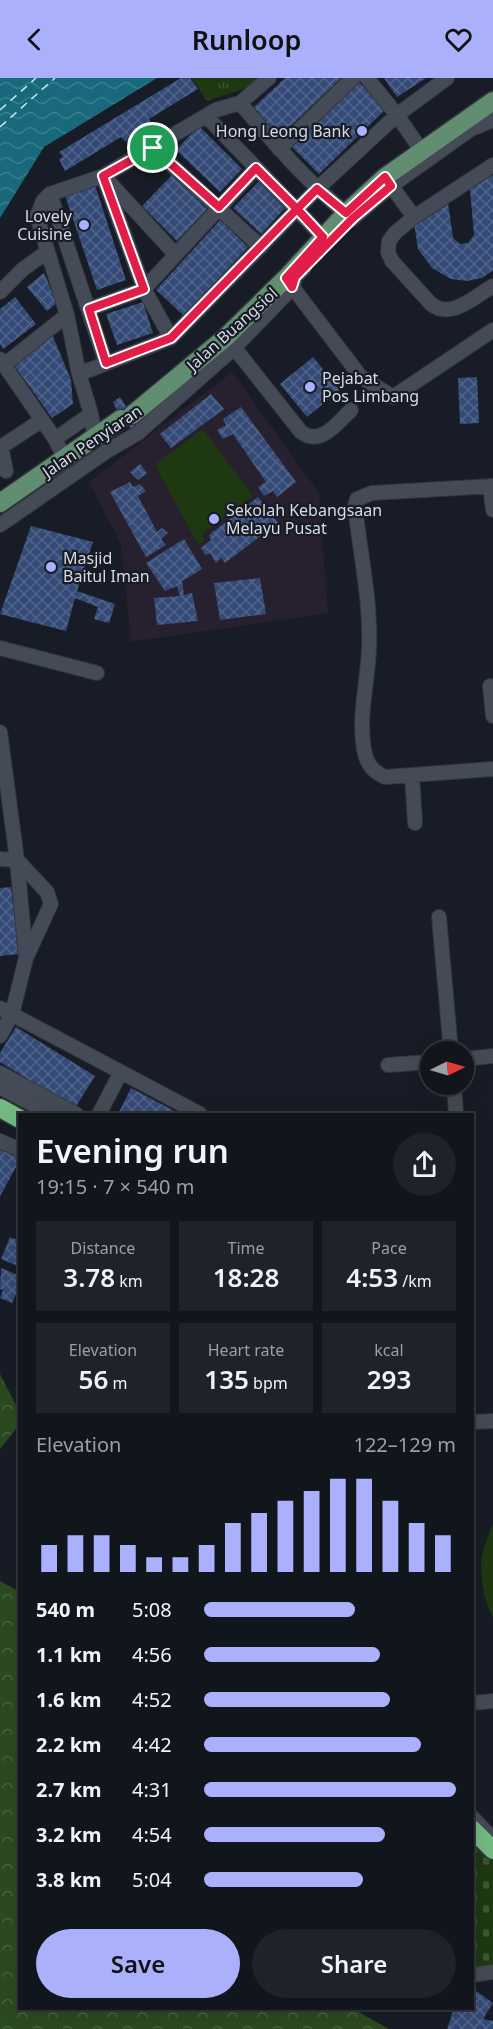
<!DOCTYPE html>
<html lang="en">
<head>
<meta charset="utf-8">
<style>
  body { margin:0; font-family:"Noto Sans",sans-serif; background:#1e2229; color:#f1f3f6; height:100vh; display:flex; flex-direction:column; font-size:22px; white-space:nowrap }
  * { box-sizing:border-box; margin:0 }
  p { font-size:20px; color:#9c9fa3 }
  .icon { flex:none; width:33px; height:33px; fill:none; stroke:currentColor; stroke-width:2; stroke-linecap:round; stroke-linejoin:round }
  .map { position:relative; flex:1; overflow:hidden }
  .sheet { position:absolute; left:18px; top:1035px; width:456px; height:897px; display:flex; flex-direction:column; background:#11151c; border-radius:0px; box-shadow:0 6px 24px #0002,0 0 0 2px #30343b }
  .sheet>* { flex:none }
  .needle { width:39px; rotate:85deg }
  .fabs { position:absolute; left:420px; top:963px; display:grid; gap:12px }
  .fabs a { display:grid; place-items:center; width:54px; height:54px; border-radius:50%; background:#11151c; box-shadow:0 6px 24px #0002,0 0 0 2px #30343b; font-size:30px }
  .pin { position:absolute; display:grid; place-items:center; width:51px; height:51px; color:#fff; margin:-26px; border:3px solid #fff; border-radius:50%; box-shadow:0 2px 6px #0007 }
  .round { display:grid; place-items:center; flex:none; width:63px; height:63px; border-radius:32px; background:#1e2229 }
  .overview { display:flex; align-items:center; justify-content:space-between; height:102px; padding:0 18px }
  h1 { font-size:33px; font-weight:600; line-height:45px }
  .stats { display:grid; grid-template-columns:repeat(3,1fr); gap:9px; height:102px; padding:6px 18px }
  .stats div { display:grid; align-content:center; border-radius:0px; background:#1e2229; text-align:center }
  .stats b { font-size:26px; font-weight:600 }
  .stats small { font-size:16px; font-weight:400 }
  .stats p { font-size:16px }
  .chart { height:168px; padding:12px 18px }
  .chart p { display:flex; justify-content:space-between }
  .chart svg { width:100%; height:108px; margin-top:6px; stroke:#aab0fb; stroke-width:6 }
  .cta { display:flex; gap:12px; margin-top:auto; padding:12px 18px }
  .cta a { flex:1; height:69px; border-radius:36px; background:#aab0fb; color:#111; font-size:24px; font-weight:600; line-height:69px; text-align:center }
  .cta a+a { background:#1e2229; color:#f1f3f6 }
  ul { padding:0 18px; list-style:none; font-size:20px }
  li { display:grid; grid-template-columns:96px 72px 1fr; align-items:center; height:45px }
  li i { height:15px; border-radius:8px; background:#aab0fb }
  header { display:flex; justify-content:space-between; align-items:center; height:78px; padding:0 18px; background:#aab0fb; color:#111; font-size:27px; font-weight:600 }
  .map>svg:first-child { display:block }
</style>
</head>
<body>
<header><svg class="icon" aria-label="back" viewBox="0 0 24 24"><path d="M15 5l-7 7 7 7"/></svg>Runloop<svg class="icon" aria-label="heart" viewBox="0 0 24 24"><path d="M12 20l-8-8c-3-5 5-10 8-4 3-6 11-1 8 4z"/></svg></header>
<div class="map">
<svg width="493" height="1951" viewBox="0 0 493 1951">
  <defs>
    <pattern id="grass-tufts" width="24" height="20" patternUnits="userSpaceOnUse" patternTransform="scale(1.5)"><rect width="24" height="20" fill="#1e3912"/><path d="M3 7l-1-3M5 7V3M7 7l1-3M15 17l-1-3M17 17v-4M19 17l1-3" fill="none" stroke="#3e5534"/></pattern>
    <pattern id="forest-crowns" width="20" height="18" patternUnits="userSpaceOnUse" patternTransform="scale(1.5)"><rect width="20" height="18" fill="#2c4a1f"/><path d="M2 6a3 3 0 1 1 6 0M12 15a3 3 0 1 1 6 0" fill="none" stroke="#4a643f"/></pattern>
    <pattern id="cemetery-stones" width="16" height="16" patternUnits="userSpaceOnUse" patternTransform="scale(1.5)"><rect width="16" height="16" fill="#1e3912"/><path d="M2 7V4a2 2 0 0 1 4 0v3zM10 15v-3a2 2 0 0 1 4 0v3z" fill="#3e5534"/></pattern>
    <pattern id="water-waves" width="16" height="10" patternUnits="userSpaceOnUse" patternTransform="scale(1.5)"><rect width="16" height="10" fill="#18697b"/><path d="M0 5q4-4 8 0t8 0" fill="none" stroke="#397e8d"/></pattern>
    <pattern id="building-cross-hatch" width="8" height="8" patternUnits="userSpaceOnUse" patternTransform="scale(1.5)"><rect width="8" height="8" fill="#354b77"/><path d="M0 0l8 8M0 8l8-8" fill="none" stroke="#52648a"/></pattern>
  </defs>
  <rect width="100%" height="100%" fill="#171c26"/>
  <path fill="#27202f" d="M232 294 319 415 328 535 131 564 121 466 89 404Z"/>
  <path fill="url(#grass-tufts)" d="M192 0H259L250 9 207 23Z"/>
  <path fill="url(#forest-crowns)" d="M0 1296 20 1335 19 1347 0 1371Z
    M0 1503 20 1514V1930L353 1931 389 1951H0Z"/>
  <path fill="url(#cemetery-stones)" d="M472 1759 493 1776V1891L472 1893Z"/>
  <path fill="#1e3912" d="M203 351 253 418 202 456 205 463 198 466 159 395 156 386Z
    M493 1446V1539C484 1525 479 1495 482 1478 484 1468 489 1456 493 1446Z"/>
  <path fill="url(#water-waves)" d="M0 0H157L44 69 0 140Z"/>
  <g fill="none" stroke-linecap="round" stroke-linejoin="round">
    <path stroke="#c4ebf7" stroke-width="1.5" stroke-dasharray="8 6" stroke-linecap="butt" d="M0 32 36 0
      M0 49 55 0"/>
  </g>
  <path fill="url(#building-cross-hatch)" d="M181 0H190L198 11 149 41 152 47 126 64 121 59 65 93 59 81 63 79 59 74Z
    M285 0H341L279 59 253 30Z
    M384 0H426L397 19Z
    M359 4 385 32 319 96 292 69Z
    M199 48 242 91 220 114 176 72Z
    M172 97 207 131 177 163 142 128Z
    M493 97V192L482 200 467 203 451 201 432 190 418 171 414 145 448 125 453 160 460 166 468 165 474 157 470 111Z
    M260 102 287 128 261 156 233 130Z
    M95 107 126 202 97 212 65 117Z
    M220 142 248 169 184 238 156 212Z
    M44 195 57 225 47 233 27 209Z
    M15 219 36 246 3 271 0 266V231Z
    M143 224 153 255 117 267 106 236Z
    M52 256 71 302 73 326 52 340 14 287Z
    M313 279 340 312 307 339 280 306Z
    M477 299 479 345 460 346 458 300Z
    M211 316 224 331 171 370 160 356Z
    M120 319 140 349 134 353 121 341 113 324Z
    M241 329 296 404 277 419 273 413 264 418 258 409 266 404 233 356 223 361 217 352 226 347 223 341Z
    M140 386 147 395 138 402 130 394Z
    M130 404 133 409 140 406 146 413 138 418 157 454 162 450 168 455 161 461 166 467 146 479 110 414Z
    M258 419 278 445 225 485 221 480 216 485 210 475 205 477 201 470 211 462 209 457Z
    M31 448 93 464 77 513 115 526 109 545 94 541 98 529 75 520 66 553 0 536Z
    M184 461 202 491 182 503 184 517 192 515 198 543 157 547 154 520 180 518 177 508 165 513 146 485Z
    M260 500 266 536 220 542 214 505Z
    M11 809 19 876 0 878V810Z
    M16 949 95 998 75 1030 0 984V975Z
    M131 1010 180 1036H118Z
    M0 1065 20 1076V1082L0 1118Z
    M10 1159 20 1163V1189L1 1181Z
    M1 1190 20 1198V1207L12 1225 0 1220 3 1212 0 1211Z
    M472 1910 493 1925 483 1941 493 1943V1951H447L454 1930H472Z"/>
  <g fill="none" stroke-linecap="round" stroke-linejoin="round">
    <g stroke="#33363d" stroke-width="16">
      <path id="minor" d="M367 0 397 37 421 72
        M240 25C274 65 305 102 346 135
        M206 38 323 159
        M153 70 261 169
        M279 71 353 0
        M493 87 414 139 395 155 389 163 388 174 392 183 431 226C451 242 474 219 493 208
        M103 98 144 211 171 260
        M387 102 414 139
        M109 104 175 176
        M50 116 106 285
        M351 142 391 108 471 51 493 42
        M287 202 361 299 393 319 493 252
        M0 214 23 191 47 174
        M89 231 144 211 256 90
        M229 263 301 354C321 369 338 344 351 332
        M0 281 55 361 65 381
        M4 287 67 237
        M79 296 171 260 317 111 397 37 447 0
        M95 360 91 336 79 296 67 237 37 138 43 123 50 116 103 98 216 32 240 25 269 0
        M55 361 91 336
        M6 393 1 369 42 342
        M490 408 493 432
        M493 408 372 415 357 421 355 428C360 475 371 523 369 570 368 605 357 641 365 676 368 688 374 694 385 699L493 691
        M0 447 107 373 138 355 234 270 293 209 295 199 304 190
        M0 570 97 595
        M490 608 493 638
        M0 654 17 782 26 880
        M412 697 415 745
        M0 781 17 782 47 814 51 826 26 880 12 936 0 958
        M439 839 451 974
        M0 930 121 994 99 1036
        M464 981 493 978
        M388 987 430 984
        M121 994 200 1036
        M0 995 76 1036
        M454 1006 456 1036
        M0 1009 51 1036
        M0 1063 20 1072
        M472 1344 493 1343
        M472 1625 493 1623
        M472 1739 489 1757
        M472 1897 493 1894"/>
    </g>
    <g stroke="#33363d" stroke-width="21">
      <path id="major" d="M132 337 226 259 286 200 346 135 385 99 493 23
        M0 425 121 341"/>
    </g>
    <g stroke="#33363d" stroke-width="21">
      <path id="highway" d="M0 1030 20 1041
        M472 1751 493 1772"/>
    </g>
    <use href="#minor" stroke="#454b56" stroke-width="14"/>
    <use href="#major" stroke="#618e70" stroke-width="18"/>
    <use href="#highway" stroke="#74ba82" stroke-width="18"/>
  </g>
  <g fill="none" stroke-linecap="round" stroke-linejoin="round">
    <g stroke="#fff" stroke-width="12">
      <path id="route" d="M153 70 103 98 144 211 89 231 106 285 171 260 297 131 323 159 286 200 292 209 295 199 353 140 391 108 385 99 346 135 317 111 297 131 256 90 219 129 153 70"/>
    </g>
    <use href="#route" stroke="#e11d48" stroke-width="8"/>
  </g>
  <g fill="#aab0fb" stroke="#171c26" stroke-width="2">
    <circle cx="362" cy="53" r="6"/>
    <circle cx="84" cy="147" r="6"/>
    <circle cx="310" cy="309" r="6"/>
    <circle cx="214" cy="441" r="6"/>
    <circle cx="51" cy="489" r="6"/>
  </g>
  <g text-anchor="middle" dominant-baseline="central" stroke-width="4.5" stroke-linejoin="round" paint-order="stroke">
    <g font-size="16" fill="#d8dbe2" stroke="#171c26" text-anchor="start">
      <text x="350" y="53" text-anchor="end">Hong Leong Bank</text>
      <text x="72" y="138" text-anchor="end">Lovely<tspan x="72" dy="18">Cuisine</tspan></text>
      <text x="322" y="300">Pejabat<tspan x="322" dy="18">Pos Limbang</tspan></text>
      <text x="226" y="432">Sekolah Kebangsaan<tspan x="226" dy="18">Melayu Pusat</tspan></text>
      <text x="63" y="480">Masjid<tspan x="63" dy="18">Baitul Iman</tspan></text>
    </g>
    <g font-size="16" fill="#d8dbe2" stroke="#171c26">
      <text transform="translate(232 251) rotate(-42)">Jalan Buangsiol</text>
      <text transform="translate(92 363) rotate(-34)">Jalan Penyiaran</text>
    </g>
  </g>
</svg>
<div class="fabs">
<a><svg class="needle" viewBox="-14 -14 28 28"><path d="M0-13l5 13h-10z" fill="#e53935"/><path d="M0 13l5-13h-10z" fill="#9c9fa3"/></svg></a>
</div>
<div class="pin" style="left:153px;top:70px;background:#1e9e55"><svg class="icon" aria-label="arrive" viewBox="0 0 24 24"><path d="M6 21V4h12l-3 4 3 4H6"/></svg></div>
<section class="sheet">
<div class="overview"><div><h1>Evening run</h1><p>19:15 · 7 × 540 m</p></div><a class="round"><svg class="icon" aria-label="share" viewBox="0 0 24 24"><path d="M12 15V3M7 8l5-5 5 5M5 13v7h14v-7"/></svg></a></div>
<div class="stats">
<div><p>Distance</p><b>3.78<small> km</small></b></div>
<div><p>Time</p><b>18:28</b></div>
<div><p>Pace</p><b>4:53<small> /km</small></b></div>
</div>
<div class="stats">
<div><p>Elevation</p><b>56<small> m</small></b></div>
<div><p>Heart rate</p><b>135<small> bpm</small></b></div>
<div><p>kcal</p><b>293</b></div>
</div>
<div class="chart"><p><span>Elevation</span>122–129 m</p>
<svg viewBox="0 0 160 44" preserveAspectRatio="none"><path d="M5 44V33M15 44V29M25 44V29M35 44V33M45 44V38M55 44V38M65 44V33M75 44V24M85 44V20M95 44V15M105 44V11M115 44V6M125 44V6M135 44V15M145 44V24M155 44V29"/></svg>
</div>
<ul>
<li><b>540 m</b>5:08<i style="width:60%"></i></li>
<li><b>1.1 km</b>4:56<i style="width:70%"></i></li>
<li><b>1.6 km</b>4:52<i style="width:74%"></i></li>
<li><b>2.2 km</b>4:42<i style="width:86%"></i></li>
<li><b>2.7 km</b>4:31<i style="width:100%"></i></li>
<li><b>3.2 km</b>4:54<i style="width:72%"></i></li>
<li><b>3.8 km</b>5:04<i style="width:63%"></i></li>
</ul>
<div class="cta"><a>Save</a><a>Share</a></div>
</section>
</div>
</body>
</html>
